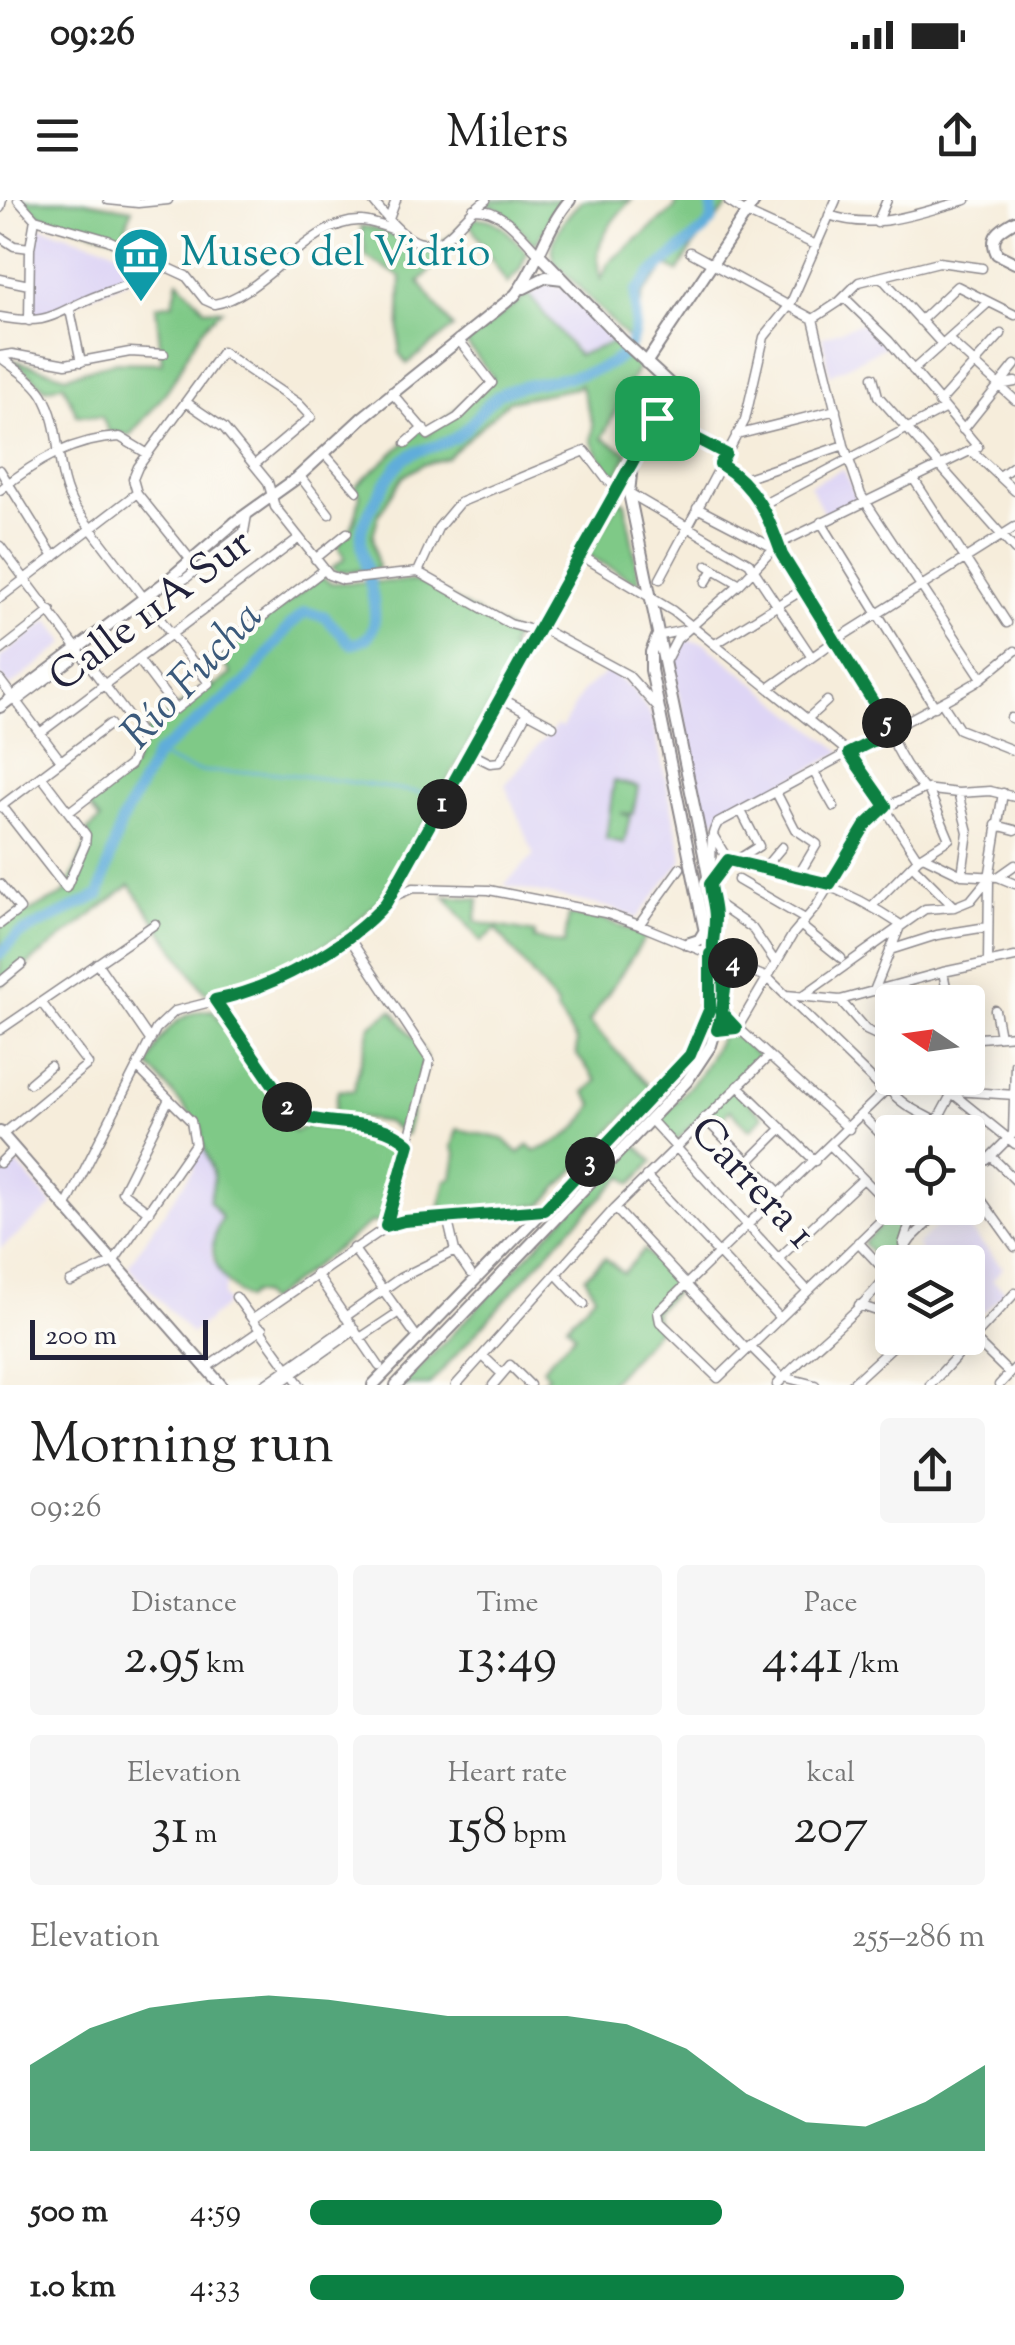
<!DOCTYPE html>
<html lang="en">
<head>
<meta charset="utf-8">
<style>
  body { margin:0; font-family:"Sorts Mill Goudy",serif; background:#f6f6f6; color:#222; height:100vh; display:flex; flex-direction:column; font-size:38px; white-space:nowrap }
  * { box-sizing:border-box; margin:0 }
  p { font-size:32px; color:#767676 }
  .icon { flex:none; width:55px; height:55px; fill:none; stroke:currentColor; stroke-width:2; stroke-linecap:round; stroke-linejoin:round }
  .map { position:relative; height:1185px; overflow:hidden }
  .sheet { display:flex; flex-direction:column; background:#fff; flex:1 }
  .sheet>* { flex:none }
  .needle { width:65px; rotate:283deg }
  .buttons { position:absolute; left:875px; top:785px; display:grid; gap:20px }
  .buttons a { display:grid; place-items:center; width:110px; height:110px; border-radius:10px; background:#fff; box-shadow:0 5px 25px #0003; font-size:50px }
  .scale { position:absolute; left:30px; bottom:25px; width:178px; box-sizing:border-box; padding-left:10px; border:5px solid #22223b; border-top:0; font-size:28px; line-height:35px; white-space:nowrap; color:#22223b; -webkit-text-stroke:8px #fdfcf7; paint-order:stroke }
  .pin { position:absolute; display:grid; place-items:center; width:85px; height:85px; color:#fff; margin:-42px; border-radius:20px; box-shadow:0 5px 15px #0006 }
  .km { position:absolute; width:50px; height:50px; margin:-25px; border-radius:50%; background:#222; color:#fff; font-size:28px; line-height:50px; text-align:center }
  .round { display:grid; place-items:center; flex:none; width:105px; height:105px; border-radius:10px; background:#f6f6f6 }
  .headline { display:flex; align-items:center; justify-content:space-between; height:170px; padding:0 30px }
  h1 { font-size:55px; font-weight:600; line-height:75px }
  .stats { display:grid; grid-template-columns:repeat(3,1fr); gap:15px; height:170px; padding:10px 30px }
  .stats div { display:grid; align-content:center; border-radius:10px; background:#f6f6f6; text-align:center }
  .stats b { font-size:50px; font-weight:600 }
  .stats small { font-size:28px; font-weight:400 }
  .stats p { font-size:28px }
  .chart { height:280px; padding:20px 30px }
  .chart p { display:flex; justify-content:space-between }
  .chart svg { width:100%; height:180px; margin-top:10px; fill:#0b8043; opacity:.7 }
  ul { padding:0 30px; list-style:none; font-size:32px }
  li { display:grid; grid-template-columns:160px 120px 1fr; align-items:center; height:75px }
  li i { height:25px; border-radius:12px; background:#0b8043 }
  .status { display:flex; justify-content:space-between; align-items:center; height:70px; padding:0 50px; background:#fff; direction:ltr }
  .status svg { height:28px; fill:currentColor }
  header { display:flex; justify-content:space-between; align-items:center; height:130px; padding:0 30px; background:#fff; font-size:45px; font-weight:600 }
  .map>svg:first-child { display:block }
</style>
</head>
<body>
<div class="status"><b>09:26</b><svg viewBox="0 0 49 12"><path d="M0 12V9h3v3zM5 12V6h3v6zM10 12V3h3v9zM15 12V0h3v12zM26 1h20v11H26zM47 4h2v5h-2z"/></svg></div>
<header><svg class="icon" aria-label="menu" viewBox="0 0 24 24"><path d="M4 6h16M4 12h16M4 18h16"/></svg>Milers<svg class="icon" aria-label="share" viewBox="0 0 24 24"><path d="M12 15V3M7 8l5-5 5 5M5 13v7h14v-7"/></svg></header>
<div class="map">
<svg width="1015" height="1185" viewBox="0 0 1015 1185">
  <rect width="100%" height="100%" fill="#fdfcf7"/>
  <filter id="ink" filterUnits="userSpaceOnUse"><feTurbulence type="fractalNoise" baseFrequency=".01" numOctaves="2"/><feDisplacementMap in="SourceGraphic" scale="20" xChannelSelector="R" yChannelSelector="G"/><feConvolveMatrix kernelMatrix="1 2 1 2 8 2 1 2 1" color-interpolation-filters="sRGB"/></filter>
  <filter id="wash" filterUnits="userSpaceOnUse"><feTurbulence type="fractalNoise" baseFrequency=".0048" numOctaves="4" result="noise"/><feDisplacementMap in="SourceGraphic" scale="40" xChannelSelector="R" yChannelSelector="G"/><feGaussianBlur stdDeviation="2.25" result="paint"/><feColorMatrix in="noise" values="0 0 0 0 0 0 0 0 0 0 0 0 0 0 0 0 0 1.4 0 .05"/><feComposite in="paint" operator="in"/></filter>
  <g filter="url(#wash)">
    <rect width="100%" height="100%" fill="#f6eddb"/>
    <path fill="#ded5f5" d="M37 26 111 48 154 69 47 114 32 116V48Z
      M548 83 564 88 615 142 578 156 529 96Z
      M867 121 886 146 830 175 822 137Z
      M843 269 858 300 825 316 810 285Z
      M49 420 66 443 9 487 0 475V458Z
      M684 440 704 443 842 552 709 623 705 621 672 461 677 447Z
      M608 471 633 489 652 517 683 659 637 718 608 707 504 685 534 655 505 585 540 543 557 526 562 528 583 491Z
      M201 945 214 970 216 982 210 1000 223 1018 211 1050 213 1061 227 1081 223 1096 228 1103 191 1134 128 1066 195 967 190 962Z
      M16 963 53 1005 0 1049V978Z
      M953 1011 1003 1068 992 1080 1005 1091 983 1113 968 1108V1062H910L921 1050 916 1046Z"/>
    <path fill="#7fc987" stroke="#507661" stroke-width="2.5" d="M22 0H78L132 9 122 39 41 16Z
      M493 0H564L535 45 500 9 486 4Z
      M583 0H631C609 23 590 46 601 80L608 63 674 9 678 0H723L729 5 692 48 678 72 666 66 643 94 632 143 554 61C547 39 567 14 583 0Z
      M477 18C500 17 513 38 527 53L520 69 507 84 469 23Z
      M464 24 445 55 419 82 453 128 407 164 399 153 401 77 366 57 361 26C407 31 422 69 464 24Z
      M178 80 205 109 222 110C202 124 191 147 182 165 170 191 149 213 130 235L109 232 102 217 77 215 63 184 46 189 13 160 66 176 114 162 162 163 156 106 173 103Z
      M528 94 578 155 615 142 628 152V158L639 165 602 238 628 253 617 276 606 268 591 241 593 225 580 184 576 188 509 201 447 258 422 265 403 277 379 314 373 335 378 369 337 372 332 368 345 358 337 345C354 331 357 315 360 294L355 287 420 229 427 235 493 177 466 143Z
      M619 300 625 302 640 384 588 355Z
      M321 377 331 383 414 381 429 386 515 434 510 449 519 454 443 590 442 599 436 604 380 700 344 734 264 779 205 793 130 685 0 786V727L21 711 24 714 64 694 90 638 87 631 100 620 87 603 133 567 146 532 209 483 212 488 231 474 219 455Z
      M614 581 638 587 633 614 621 613 630 616 624 643 606 639Z
      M445 696 479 699 475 722 535 733 534 739 564 744 569 715 603 719 646 736 589 822 651 888 542 1005 438 1013 446 980 452 978 456 955 452 947 457 929 503 939 519 953 529 945 536 951C562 941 581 930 593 904L585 892 597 881 577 855 576 841 556 809 558 807 496 729 481 742Z
      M213 810 294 932 307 925 386 936 400 946 380 1023 372 1022 267 1102 262 1095 252 1093 246 1099C216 1077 203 1051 222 1018L209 1000C222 963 201 961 201 927L149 866C159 835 178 810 213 810Z
      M392 810 422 849 426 860 406 935 386 922 334 915 338 890 354 891C357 868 366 850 370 826Z
      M723 833 738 836 759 857 732 885 763 916 750 930 730 910 716 925 703 914 676 941 657 922 700 875Z
      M635 944 653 961 632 984 623 976 563 1036 429 1185H403Z
      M891 1015 905 1029 887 1070 863 1043Z
      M644 1050 681 1085 654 1112 659 1128 608 1185H539L548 1176 542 1168 575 1134 567 1125 595 1095 585 1077 605 1058 623 1073Z"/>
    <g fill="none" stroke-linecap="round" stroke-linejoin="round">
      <path stroke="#61adda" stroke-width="2.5" d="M157 554C201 582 231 568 277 573 332 579 386 587 440 596"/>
      <path stroke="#61adda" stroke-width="11" d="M0 754 18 735 99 695 121 623 157 554 246 482 291 424 305 412 324 416 351 444C401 438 355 359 362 329 365 316 390 273 400 263 417 245 441 250 460 234 476 221 485 201 504 192 539 177 609 181 630 145 639 128 634 110 636 92L651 74 705 29 712 21V0"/>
    </g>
  </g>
  <g filter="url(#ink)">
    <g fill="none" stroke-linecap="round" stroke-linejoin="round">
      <g stroke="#8c888b" stroke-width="11">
        <path id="minor" d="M18 0 35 19 108 40 186 76 205 100 214 104C265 96 310 18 362 21 375 22 388 28 400 32
          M108 0 138 3 168 0
          M372 0C390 21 419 63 450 34 463 22 471 10 486 0
          M729 2 746 13 816 45
          M0 8 2 0
          M473 9C503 8 520 35 539 54
          M829 15C877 32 920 12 966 0
          M389 19 396 0
          M877 23 887 0
          M0 37 14 46 30 48
          M690 52 813 119 844 245 861 295 982 478
          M882 78 942 144
          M0 79 29 85
          M70 110 81 162
          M0 117C53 127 55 111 99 95 124 86 144 80 167 67
          M813 119 839 102 859 82 939 62 982 68
          M29 121 30 48 35 19
          M920 121 957 86 1015 115
          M948 139 1015 200
          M0 156 12 154 66 164 130 152 164 154
          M0 157C14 168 32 179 42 194 64 229 53 273 75 308L209 483 176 509 138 459
          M913 170 989 102
          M873 177 878 196 1015 350
          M999 185 1015 182
          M391 192 428 235 457 218 492 183 458 139
          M186 202 224 228 268 282 275 307 329 375 343 380 418 372 510 424 529 429
          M939 203 1001 134
          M638 207 726 254
          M963 230 1015 165
          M623 235 644 195
          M736 235 836 210
          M406 243 423 228
          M971 250 1015 291
          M324 253 357 291
          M720 264C755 286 770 317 782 355L886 522C894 548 906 568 924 589L958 593 990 591 1015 597
          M0 270 54 357
          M299 275 329 314
          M1000 276 1015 265
          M913 278 1007 423
          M744 279 844 245
          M0 290C36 261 72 239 120 237L148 254
          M760 306 944 209
          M697 308 774 348
          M821 322 935 507
          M0 346 142 535 130 565 69 612
          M582 356 673 411 849 553 918 659
          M190 359 137 293 133 279 138 267 222 152 298 203 311 217 254 265
          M315 359 347 333
          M707 365 740 384
          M418 372 438 328 459 303 585 251 607 280 749 363 811 456
          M660 379 745 220 764 137 790 105 836 0
          M168 380 176 382 185 379 244 332 247 315
          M706 382 714 369
          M0 398 137 293
          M541 428 628 475 656 506
          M657 436 684 430
          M715 444 804 389
          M0 451 51 411
          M665 462 677 439 740 384 777 345 978 247 889 141 844 97
          M196 467 324 370
          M0 480 61 561
          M769 488 836 440 1015 327
          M501 498 553 526
          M16 502 72 460 68 456
          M942 503 959 529 1015 551
          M1011 518 1015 519
          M807 519 827 501
          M40 533 299 338
          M470 553 490 563 500 562 527 512
          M814 572 834 607
          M776 592 795 629 817 644 798 676
          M958 593 968 632 962 675
          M2 606 66 688 85 645 86 635 41 576
          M0 607 110 524
          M996 625 1015 630
          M713 635 728 660C796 672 843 686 901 725
          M923 656 962 675 998 677 1015 684
          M737 660 759 646 741 611
          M912 665 954 707
          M765 667 782 647
          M710 677C714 659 707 638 718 623L953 496 977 482 1015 451
          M998 677 1015 665
          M738 680 805 719
          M709 683 728 660
          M0 684 20 709 0 724
          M392 697 413 688 489 690 605 713 639 725 768 778 879 886 1015 895
          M713 701 752 728 776 763
          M873 705 918 659 949 639 928 589
          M639 725 680 668
          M800 725 841 758
          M350 739 430 860 386 1026
          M890 750 937 735 987 727
          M988 762 989 678 1003 593
          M97 763 150 840
          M943 772 949 802
          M0 782 22 764
          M903 784 906 802
          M874 791 899 729
          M786 795 840 800 943 772 1015 757
          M804 795 925 709 954 707 971 700 989 678
          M215 800 292 912C331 930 375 913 409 944
          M840 800 866 830 892 842
          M995 810 1000 836
          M722 813 849 929
          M737 829 793 734 816 707 865 627 886 607 924 589
          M0 830 155 724
          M968 839 1015 835
          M30 883 50 866
          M738 886 815 961
          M888 888 658 1112 660 1122 718 1178 893 1009
          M888 888C906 911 930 915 952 932
          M952 893 1015 944
          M863 916 892 946
          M704 918 781 994
          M650 919 808 1091
          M937 921 952 893
          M2 935 88 864 41 802
          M968 945 987 960 1013 934 1015 864
          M831 946 909 1025
          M991 956 1015 980
          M748 962 782 928
          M0 963 14 949
          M646 976 780 1118
          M968 986 970 984 1015 1047
          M65 1008 156 829 175 811 246 793 270 783 350 739 386 703 630 269
          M615 1008 747 1150
          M149 1012 122 992 169 899
          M447 1017 455 1051 470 1073
          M858 1042 888 1074
          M903 1044 910 1023 926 1008
          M353 1048 419 1140
          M779 1058 863 979
          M895 1062 911 1039 943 1008
          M316 1074 379 1166
          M556 1074 584 1104
          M70 1082 113 1062 195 944 191 921 137 867
          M236 1097 300 1185
          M859 1105 892 1116
          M345 1117 400 1078 455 1051
          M253 1119 391 1024 543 1009
          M968 1137 973 1138 1010 1174
          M360 1138 399 1112
          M750 1146 780 1176 815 1185
          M483 1156 502 1174
          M206 1168 262 1129
          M264 1185 351 1124
          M277 1185 355 1130
          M456 1185 615 1008 768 857
          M493 1185 510 1165 530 1185
          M777 1185C808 1149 872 1104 892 1067
          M851 1185 902 1138
          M930 1185 1015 1093
          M999 1185 1015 1168"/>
      </g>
      <g stroke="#8c888b" stroke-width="14">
        <path id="major" d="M1015 21C1001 29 988 36 997 54L1015 63
          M524 88 546 77 563 79
          M646 163 755 0
          M234 323 297 278 363 217 515 95C538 66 546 27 570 0
          M0 507 168 380 239 319
          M687 744 699 740 705 730
          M724 786 733 772 743 768
          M0 932 221 1185
          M373 1185 675 874C703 842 713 808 712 766L651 470V452L657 437
          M396 1185 687 881 711 845 723 805 722 769 711 745 715 714 704 654 629 293 632 265 671 185 623 141 539 54"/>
      </g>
      <use href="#minor" stroke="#fff" stroke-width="8"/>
      <use href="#major" stroke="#fff" stroke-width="10"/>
    </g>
  </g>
  <g fill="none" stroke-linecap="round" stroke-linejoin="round" filter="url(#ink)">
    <g stroke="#fff" stroke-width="20">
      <path id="route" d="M657 218 386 703C348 747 271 789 215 800L292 912C331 930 375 914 409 944L386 1026 404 1021 544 1010 690 855 710 808V754L719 758C726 782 725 806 717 830L736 828 722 813C725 793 722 776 743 768 701 751 715 754 715 718 715 706 711 695 710 684L728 660 830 684 865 626 886 606 849 553 889 533 888 526 782 355C769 317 756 286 720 264L726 254 657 218"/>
    </g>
    <use href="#route" stroke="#0b8043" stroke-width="12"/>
  </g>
  <defs>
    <g id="museum-pin" transform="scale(2.875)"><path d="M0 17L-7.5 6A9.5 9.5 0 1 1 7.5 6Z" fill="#0f9aa8" stroke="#fdfcf7"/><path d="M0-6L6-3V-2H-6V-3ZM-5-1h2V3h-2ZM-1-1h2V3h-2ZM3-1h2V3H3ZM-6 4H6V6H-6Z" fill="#fff"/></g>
  </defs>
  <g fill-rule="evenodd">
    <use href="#museum-pin" x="141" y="55"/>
  </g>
  <g text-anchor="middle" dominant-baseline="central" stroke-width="8" stroke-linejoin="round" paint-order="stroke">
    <g font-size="42" fill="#0d838f" stroke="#fdfcf7" text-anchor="start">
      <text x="180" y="55">Museo del Vidrio</text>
    </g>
    <g font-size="42" fill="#22223b" stroke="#fdfcf7">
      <text transform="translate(152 412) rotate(-37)">Calle 11A Sur</text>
      <text transform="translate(751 984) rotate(47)">Carrera 1</text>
    </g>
    <g font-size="45" font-style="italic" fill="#3b5a7b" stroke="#fdfcf7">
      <text transform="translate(194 477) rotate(-47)">Río Fucha</text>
    </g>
  </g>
</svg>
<div class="buttons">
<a><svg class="needle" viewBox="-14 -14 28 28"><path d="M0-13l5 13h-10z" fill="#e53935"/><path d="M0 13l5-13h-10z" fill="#767676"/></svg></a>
<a><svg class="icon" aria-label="locate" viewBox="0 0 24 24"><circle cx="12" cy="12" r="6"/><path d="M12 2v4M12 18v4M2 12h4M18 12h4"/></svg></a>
<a><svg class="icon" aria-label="layers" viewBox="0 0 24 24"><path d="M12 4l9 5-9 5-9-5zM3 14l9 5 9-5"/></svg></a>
</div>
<div class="scale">200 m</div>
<div class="pin" style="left:657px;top:218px;background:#1e9e55"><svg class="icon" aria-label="arrive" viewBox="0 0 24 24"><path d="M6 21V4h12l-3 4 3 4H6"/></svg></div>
<b class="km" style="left:442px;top:604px">1</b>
<b class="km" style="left:287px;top:907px">2</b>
<b class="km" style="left:590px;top:962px">3</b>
<b class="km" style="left:733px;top:763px">4</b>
<b class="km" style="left:887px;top:523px">5</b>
</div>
<section class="sheet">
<div class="headline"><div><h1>Morning run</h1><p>09:26</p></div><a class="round"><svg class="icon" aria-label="share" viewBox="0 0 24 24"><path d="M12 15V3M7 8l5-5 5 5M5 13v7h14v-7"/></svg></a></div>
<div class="stats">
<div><p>Distance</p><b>2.95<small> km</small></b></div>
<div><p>Time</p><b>13:49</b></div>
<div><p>Pace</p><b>4:41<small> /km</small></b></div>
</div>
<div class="stats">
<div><p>Elevation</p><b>31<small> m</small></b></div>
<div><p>Heart rate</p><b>158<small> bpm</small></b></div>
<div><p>kcal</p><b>207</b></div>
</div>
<div class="chart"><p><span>Elevation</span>255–286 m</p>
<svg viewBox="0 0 160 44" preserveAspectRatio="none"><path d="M0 44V23L10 14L20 9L30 7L40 6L50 7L60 9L70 11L80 11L90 11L100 13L110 19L120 30L130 37L140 38L150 32L160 23V44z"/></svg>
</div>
<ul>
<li><b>500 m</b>4:59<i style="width:61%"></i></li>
<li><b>1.0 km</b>4:33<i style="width:88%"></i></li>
</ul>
</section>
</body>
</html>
